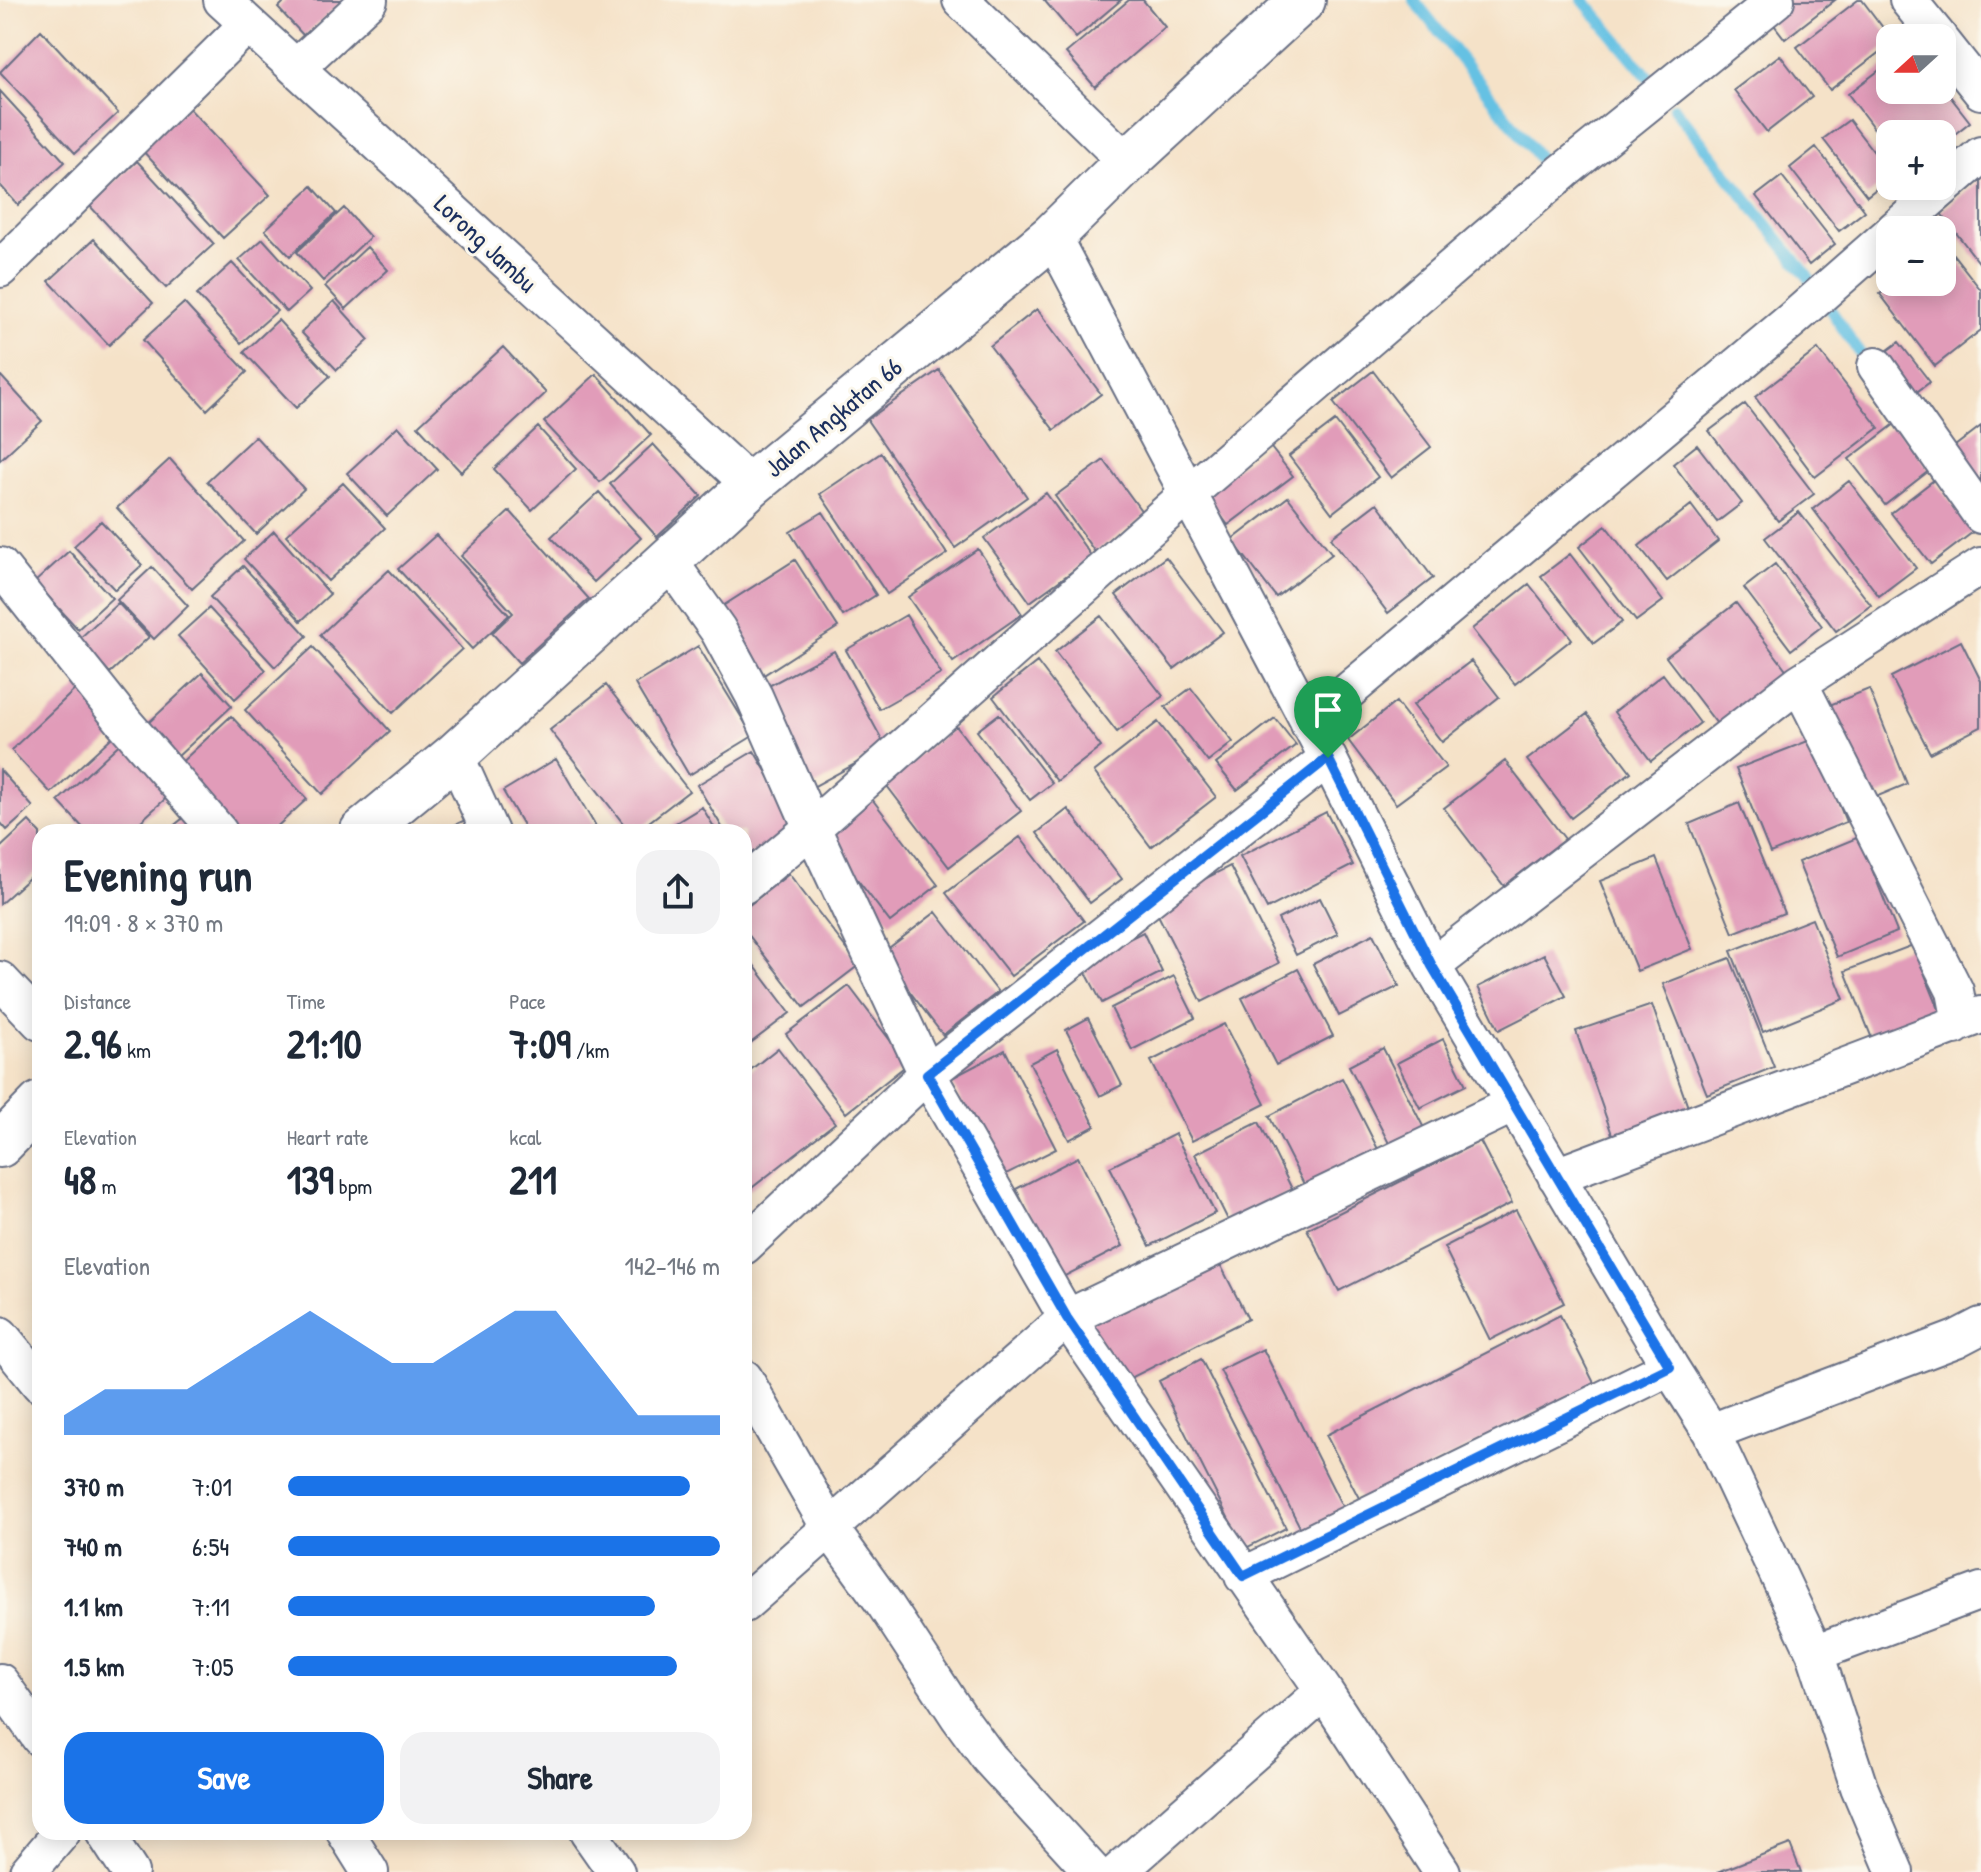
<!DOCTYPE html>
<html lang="en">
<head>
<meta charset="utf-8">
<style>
  body { margin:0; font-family:"Patrick Hand",sans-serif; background:#f2f2f3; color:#1f2937; height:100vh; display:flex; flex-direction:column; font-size:30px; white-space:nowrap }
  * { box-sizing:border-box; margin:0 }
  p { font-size:26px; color:#747a83 }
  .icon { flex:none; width:44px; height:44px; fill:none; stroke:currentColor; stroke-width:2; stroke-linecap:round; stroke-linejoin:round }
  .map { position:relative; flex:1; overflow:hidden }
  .details { position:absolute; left:32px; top:824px; width:720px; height:1016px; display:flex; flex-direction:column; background:#fff; border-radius:24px; box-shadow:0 4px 20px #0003 }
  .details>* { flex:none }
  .needle { width:52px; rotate:249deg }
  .buttons { position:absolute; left:1876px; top:24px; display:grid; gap:16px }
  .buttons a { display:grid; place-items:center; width:80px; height:80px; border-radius:16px; background:#fff; box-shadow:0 4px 20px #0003; font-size:40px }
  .pin { position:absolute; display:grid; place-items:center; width:68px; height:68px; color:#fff; margin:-82px -34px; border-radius:50% 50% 50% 0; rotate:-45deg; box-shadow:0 0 8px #0007 }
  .pin .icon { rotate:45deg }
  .round { display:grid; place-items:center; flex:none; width:84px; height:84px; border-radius:24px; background:#f2f2f3 }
  .headline { display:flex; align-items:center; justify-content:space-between; height:136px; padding:0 32px }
  h1 { font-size:44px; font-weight:700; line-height:60px }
  .stats { display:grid; grid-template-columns:repeat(3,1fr); gap:12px; height:136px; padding:8px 32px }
  .stats div { display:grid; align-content:center }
  .stats b { font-size:40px; font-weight:700 }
  .stats small { font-size:22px; font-weight:400 }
  .stats p { font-size:22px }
  .chart { height:224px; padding:16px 32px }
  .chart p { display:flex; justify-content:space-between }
  .chart svg { width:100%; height:144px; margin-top:8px; fill:#1a73e8; opacity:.7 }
  .button { display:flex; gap:16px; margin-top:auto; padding:16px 32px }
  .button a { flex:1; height:92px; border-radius:24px; background:#1a73e8; color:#fff; font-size:32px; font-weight:700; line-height:92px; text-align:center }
  .button a+a { background:#f2f2f3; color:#1f2937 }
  ul { padding:0 32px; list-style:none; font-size:26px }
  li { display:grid; grid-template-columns:128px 96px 1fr; align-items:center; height:60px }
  li i { height:20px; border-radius:10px; background:#1a73e8 }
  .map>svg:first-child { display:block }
</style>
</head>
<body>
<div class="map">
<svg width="1981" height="1872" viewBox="0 0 1981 1872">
  <rect width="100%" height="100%" fill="#fbf7ec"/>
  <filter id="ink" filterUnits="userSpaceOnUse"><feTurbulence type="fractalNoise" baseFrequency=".0125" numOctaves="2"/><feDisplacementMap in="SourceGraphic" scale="16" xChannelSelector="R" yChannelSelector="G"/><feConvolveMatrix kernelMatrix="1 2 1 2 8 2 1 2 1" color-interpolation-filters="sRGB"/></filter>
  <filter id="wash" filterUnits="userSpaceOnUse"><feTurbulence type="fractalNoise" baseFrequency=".006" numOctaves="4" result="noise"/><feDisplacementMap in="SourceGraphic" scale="32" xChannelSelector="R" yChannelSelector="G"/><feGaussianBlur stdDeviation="1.8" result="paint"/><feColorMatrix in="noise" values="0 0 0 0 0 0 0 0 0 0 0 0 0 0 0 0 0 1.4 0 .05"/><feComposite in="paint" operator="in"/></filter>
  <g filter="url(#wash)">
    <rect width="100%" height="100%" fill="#f5e2c8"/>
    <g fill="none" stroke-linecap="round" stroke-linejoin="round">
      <path stroke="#65c1e3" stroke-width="12" d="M1414 0 1543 163
        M1583 0 1655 85
        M1674 108 1807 275 1869 367"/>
    </g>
    <g id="blocks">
      <path fill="#e19cb9" d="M286 0H343L304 36 278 8Z
        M1044 0H1121L1076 38Z
        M1129 0H1143L1165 27 1095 87 1066 53Z
        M1790 0H1835L1785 39 1768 17Z
        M1858 0H1862L1890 37V44L1830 90 1797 47Z
        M41 30 118 113 75 153 0 72Z
        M1780 55 1812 97 1767 132 1734 90Z
        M1890 62V90H1942V86L1970 122 1942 144V134H1890V150L1848 94Z
        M0 91 65 162 18 205 0 185Z
        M187 106 270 195 223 238 141 149Z
        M1849 120 1890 173V178L1867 196 1823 139Z
        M1816 147 1865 211 1839 231 1790 168Z
        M137 161 214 244 166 288 89 205Z
        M1782 176 1835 244 1809 265 1756 196Z
        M1981 180V265L1940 212Z
        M312 186 336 213 290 256 265 230Z
        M344 208 370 237 323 281 297 252Z
        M94 239 153 303 109 345 49 281Z
        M263 239 310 291 287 312 239 260Z
        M1945 244 1981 290V330L1935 366 1880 294 1896 282H1942V246Z
        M367 247 388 270 346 309 325 286Z
        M232 263 277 311 241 343 197 295Z
        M334 301 369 340 337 370 301 332Z
        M184 303 247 372 207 410 143 340Z
        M1037 309 1101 394 1054 430 990 346Z
        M278 320 330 376 296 408 244 352Z
        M1899 342 1930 382 1907 399 1876 359Z
        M503 347 546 393 461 472 418 426Z
        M1818 349 1879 428 1815 477 1755 397Z
        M939 370 1027 497 955 548 867 420Z
        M1373 371 1431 447 1391 478 1333 402Z
        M596 374 651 435 600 482 544 422Z
        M0 375 42 421 0 460Z
        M1745 404 1814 494 1778 521 1709 431Z
        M1335 421 1378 477 1332 513 1289 456Z
        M1895 424 1930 470 1885 505 1849 459Z
        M398 426 437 469 387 516 347 473Z
        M1981 426V497L1946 453Z
        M538 427 576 469 532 510 494 469Z
        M255 436 304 489 256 534 207 481Z
        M653 444 701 496 657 537 610 484Z
        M1268 444 1293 476 1228 525 1204 493Z
        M1697 445 1742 503 1717 522 1673 464Z
        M881 453 947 554 887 594 820 494Z
        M170 459 244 541 192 589 117 508Z
        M1104 460 1145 516 1095 552 1055 496Z
        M1934 480 1973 532 1931 564 1891 513Z
        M1849 481 1916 568 1879 596 1813 509Z
        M343 483 385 528 328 581 286 535Z
        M599 492 641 538 594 582 551 537Z
        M1046 493 1092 557 1030 602 984 538Z
        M1288 497 1332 554 1276 597 1232 540Z
        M1377 503 1433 578 1388 613 1331 538Z
        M1691 505 1718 541 1667 581 1639 546Z
        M510 511 589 599 519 663 492 633 513 613 461 556Z
        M823 512 876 595 843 616 790 532Z
        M1799 512 1871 605 1836 631 1765 538Z
        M101 521 142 565 115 590 74 546Z
        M1606 526 1663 601 1636 621 1579 547Z
        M274 531 330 594 301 621 244 559Z
        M436 535 509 615 472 649 398 569Z
        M978 549 1022 614 953 662 908 597Z
        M69 551 112 598 78 629 35 582Z
        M1570 554 1622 622 1594 643 1541 576Z
        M1166 557 1223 632 1174 669 1116 595Z
        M795 560 838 627 762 676 718 609Z
        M1775 564 1822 626 1791 650 1744 588Z
        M243 566 307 636 275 667 210 597Z
        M152 567 188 606 154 639 117 600Z
        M389 570 462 649 393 713 320 635Z
        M1529 584 1572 639 1515 684 1472 629Z
        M118 603 149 637 110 673 79 639Z
        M1736 603 1794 680 1724 733 1666 657Z
        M209 608 266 670 235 699 178 636Z
        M906 615 941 674 879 709 846 650Z
        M1101 616 1163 696 1117 732 1055 652Z
        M1961 641 1981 681V727L1930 753 1891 677Z
        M698 646 753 736 689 775 635 684Z
        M313 647 390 731 322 794 245 710Z
        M834 651 886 747 813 787 761 690Z
        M1471 661 1499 697 1442 742 1413 705Z
        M1037 662 1101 747 1057 781 993 697Z
        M202 673 232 706 176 758 146 725Z
        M1663 674 1700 723 1651 761 1614 712Z
        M81 684 122 728 51 793 11 750Z
        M606 685 689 791 636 832H630L550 730Z
        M1191 688 1233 742 1208 762 1165 707Z
        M1869 689 1907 784 1866 801 1827 706Z
        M1396 702 1446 767 1396 804 1348 740Z
        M999 714 1052 783 1030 800 977 731Z
        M1587 714 1631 772 1571 818 1527 760Z
        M231 716 307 799 271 832H232L174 769Z
        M1275 718 1296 745 1237 790 1216 764Z
        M1158 722 1216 797 1151 847 1094 772Z
        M956 726 1021 811 949 867 884 782Z
        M127 737 175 790 129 832H87L58 801Z
        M1813 739 1846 822 1770 853 1736 769Z
        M754 751 799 827 744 859V832H725L697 785Z
        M556 759 599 832H527L503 791Z
        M1505 761 1565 839 1504 886 1444 808Z
        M0 770 33 807 7 830 0 822Z
        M872 799 938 885 890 922 824 836Z
        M1739 803 1784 913 1733 933 1689 824Z
        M702 807 717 832H661Z
        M1068 809 1122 879 1090 903 1037 833Z
        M1326 812 1353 865 1267 909 1240 856Z
        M187 815 201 832H166Z
        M465 820 471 832H440Z
        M29 821 40 833V868L0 904V848Z
        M1020 837 1084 921 1011 976 946 893Z
        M1859 837 1897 932 1837 957 1798 862Z
        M1656 858 1692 949 1637 971 1600 881Z
        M1230 866 1279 963 1202 1002 1153 905Z
        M789 874 859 965 804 1007 744 929V909Z
        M1320 898 1338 934 1296 955 1278 919Z
        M936 912 998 992 943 1035 881 954Z
        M1812 919 1844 999 1763 1032 1731 951Z
        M1143 932 1162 972 1102 1003 1081 963Z
        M1373 934 1399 986 1339 1016 1313 964Z
        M1913 945 1945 1024 1877 1051 1845 971Z
        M744 952 790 1013 744 1048Z
        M1544 954 1566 996 1499 1030 1478 987Z
        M1730 958 1774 1067 1707 1094 1663 984Z
        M1298 969 1333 1036 1276 1065 1242 998Z
        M1174 976 1195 1018 1132 1050 1111 1008Z
        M849 986 908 1064 846 1113 786 1034Z
        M1652 1005 1690 1113 1614 1140 1576 1031Z
        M1088 1018 1122 1085 1100 1096 1066 1030Z
        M1224 1024 1265 1104 1192 1141 1151 1061Z
        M1443 1039 1466 1085 1420 1108 1397 1063Z
        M778 1048 835 1123 744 1194V1075Z
        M1383 1048 1429 1138 1395 1155 1349 1066Z
        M1057 1049 1095 1126 1069 1140 1030 1063Z
        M1005 1050 1056 1149 1000 1177 950 1079Z
        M1342 1078 1384 1161 1311 1198 1269 1116Z
        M1259 1122 1293 1191 1230 1224 1195 1154Z
        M1175 1134 1215 1213 1150 1246 1110 1167Z
        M1480 1141 1512 1203 1339 1291 1307 1229Z
        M1078 1157 1123 1246 1061 1278 1016 1189Z
        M1516 1210 1564 1303 1490 1340 1444 1247Z
        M1217 1258 1248 1319 1115 1386 1085 1325Z
        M1560 1315 1594 1383 1361 1502 1326 1435Z
        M1263 1349 1346 1514 1304 1535 1220 1370Z
        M1201 1359 1286 1528 1244 1549 1159 1381Z
        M1790 1844 1801 1872H1718Z"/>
    </g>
  </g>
  <g filter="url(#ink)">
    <use href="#blocks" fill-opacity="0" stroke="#676e83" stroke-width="2"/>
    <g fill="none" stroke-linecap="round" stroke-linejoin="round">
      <g stroke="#676e83" stroke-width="40">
        <path id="street" d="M222 0 751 485
          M961 0 1127 162
          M1908 0 1939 38
          M1942 42 1981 91
          M296 68 369 0
          M1894 230 1981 155
          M1052 236 1328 758 1432 966 1670 1367 1711 1432 1815 1653 1859 1787 1895 1872
          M0 269 248 24
          M1876 366 1981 515
          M669 561 718 630 754 696 812 828 927 1074 1067 1318 1324 1691 1442 1872
          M0 566 124 722 219 832
          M1799 683 1955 991 1959 1012 1955 1026
          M1309 724 1793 319 1890 234
          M455 755 490 832
          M744 885 812 828 1187 495 1564 171 1776 0
          M1432 966 1799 683 1981 566
          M0 980 40 1022
          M1556 1176 1981 1015
          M744 1246 927 1074 1328 758
          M0 1335 40 1384
          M744 1378 831 1530 886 1606 959 1717 989 1758 1093 1872
          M1711 1432 1956 1339 1981 1326
          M1243 1576 1670 1367
          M744 1604 1067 1318 1514 1104
          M1815 1653 1981 1591
          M0 1682 40 1738
          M104 1832 130 1872
          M345 1832 370 1872
          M588 1832 616 1872
          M28 1872 62 1832
          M1118 1872 1324 1691"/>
      </g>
      <g stroke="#676e83" stroke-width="48">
        <path id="secondary" d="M362 832 455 755 751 485 1052 236 1127 162 1303 0
          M0 1145 40 1104"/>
      </g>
      <use href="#street" stroke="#fff" stroke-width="36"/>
      <use href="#secondary" stroke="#fff" stroke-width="44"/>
    </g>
  </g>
  <g fill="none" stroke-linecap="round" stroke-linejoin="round" filter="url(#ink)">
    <g stroke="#fff" stroke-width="16">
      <path id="route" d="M1328 758 1432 966 1670 1367 1243 1576 1067 1318 927 1074Z"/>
    </g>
    <use href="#route" stroke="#1a73e8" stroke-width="10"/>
  </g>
  <g text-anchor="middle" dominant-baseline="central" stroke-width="6" stroke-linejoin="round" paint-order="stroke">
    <g font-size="26" fill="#1b2f5e" stroke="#fbf7ec">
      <text transform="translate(486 243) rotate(43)">Lorong Jambu</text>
      <text transform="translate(833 417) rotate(-40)">Jalan Angkatan 66</text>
    </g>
  </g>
</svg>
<div class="buttons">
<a><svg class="needle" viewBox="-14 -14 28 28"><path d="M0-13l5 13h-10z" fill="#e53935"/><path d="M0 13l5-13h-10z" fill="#747a83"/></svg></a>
<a>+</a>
<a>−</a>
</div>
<div class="pin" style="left:1328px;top:758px;background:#1e9e55"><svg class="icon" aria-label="arrive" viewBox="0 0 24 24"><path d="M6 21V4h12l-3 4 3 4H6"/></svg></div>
<section class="details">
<div class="headline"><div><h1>Evening run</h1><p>19:09 · 8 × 370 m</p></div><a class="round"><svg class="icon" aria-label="share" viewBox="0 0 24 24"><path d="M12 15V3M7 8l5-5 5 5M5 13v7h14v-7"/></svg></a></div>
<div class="stats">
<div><p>Distance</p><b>2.96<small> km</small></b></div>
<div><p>Time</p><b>21:10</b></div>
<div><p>Pace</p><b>7:09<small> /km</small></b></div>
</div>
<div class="stats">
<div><p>Elevation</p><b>48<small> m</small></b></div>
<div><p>Heart rate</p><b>139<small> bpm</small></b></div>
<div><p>kcal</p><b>211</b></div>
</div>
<div class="chart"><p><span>Elevation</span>142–146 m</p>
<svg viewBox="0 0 160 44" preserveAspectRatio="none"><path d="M0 44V38L10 30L20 30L30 30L40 22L50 14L60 6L70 14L80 22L90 22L100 14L110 6L120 6L130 22L140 38L150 38L160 38V44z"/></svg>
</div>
<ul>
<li><b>370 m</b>7:01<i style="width:93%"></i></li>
<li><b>740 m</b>6:54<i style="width:100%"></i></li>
<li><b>1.1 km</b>7:11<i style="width:85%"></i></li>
<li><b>1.5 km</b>7:05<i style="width:90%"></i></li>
</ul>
<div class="button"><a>Save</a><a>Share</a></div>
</section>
</div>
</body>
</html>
